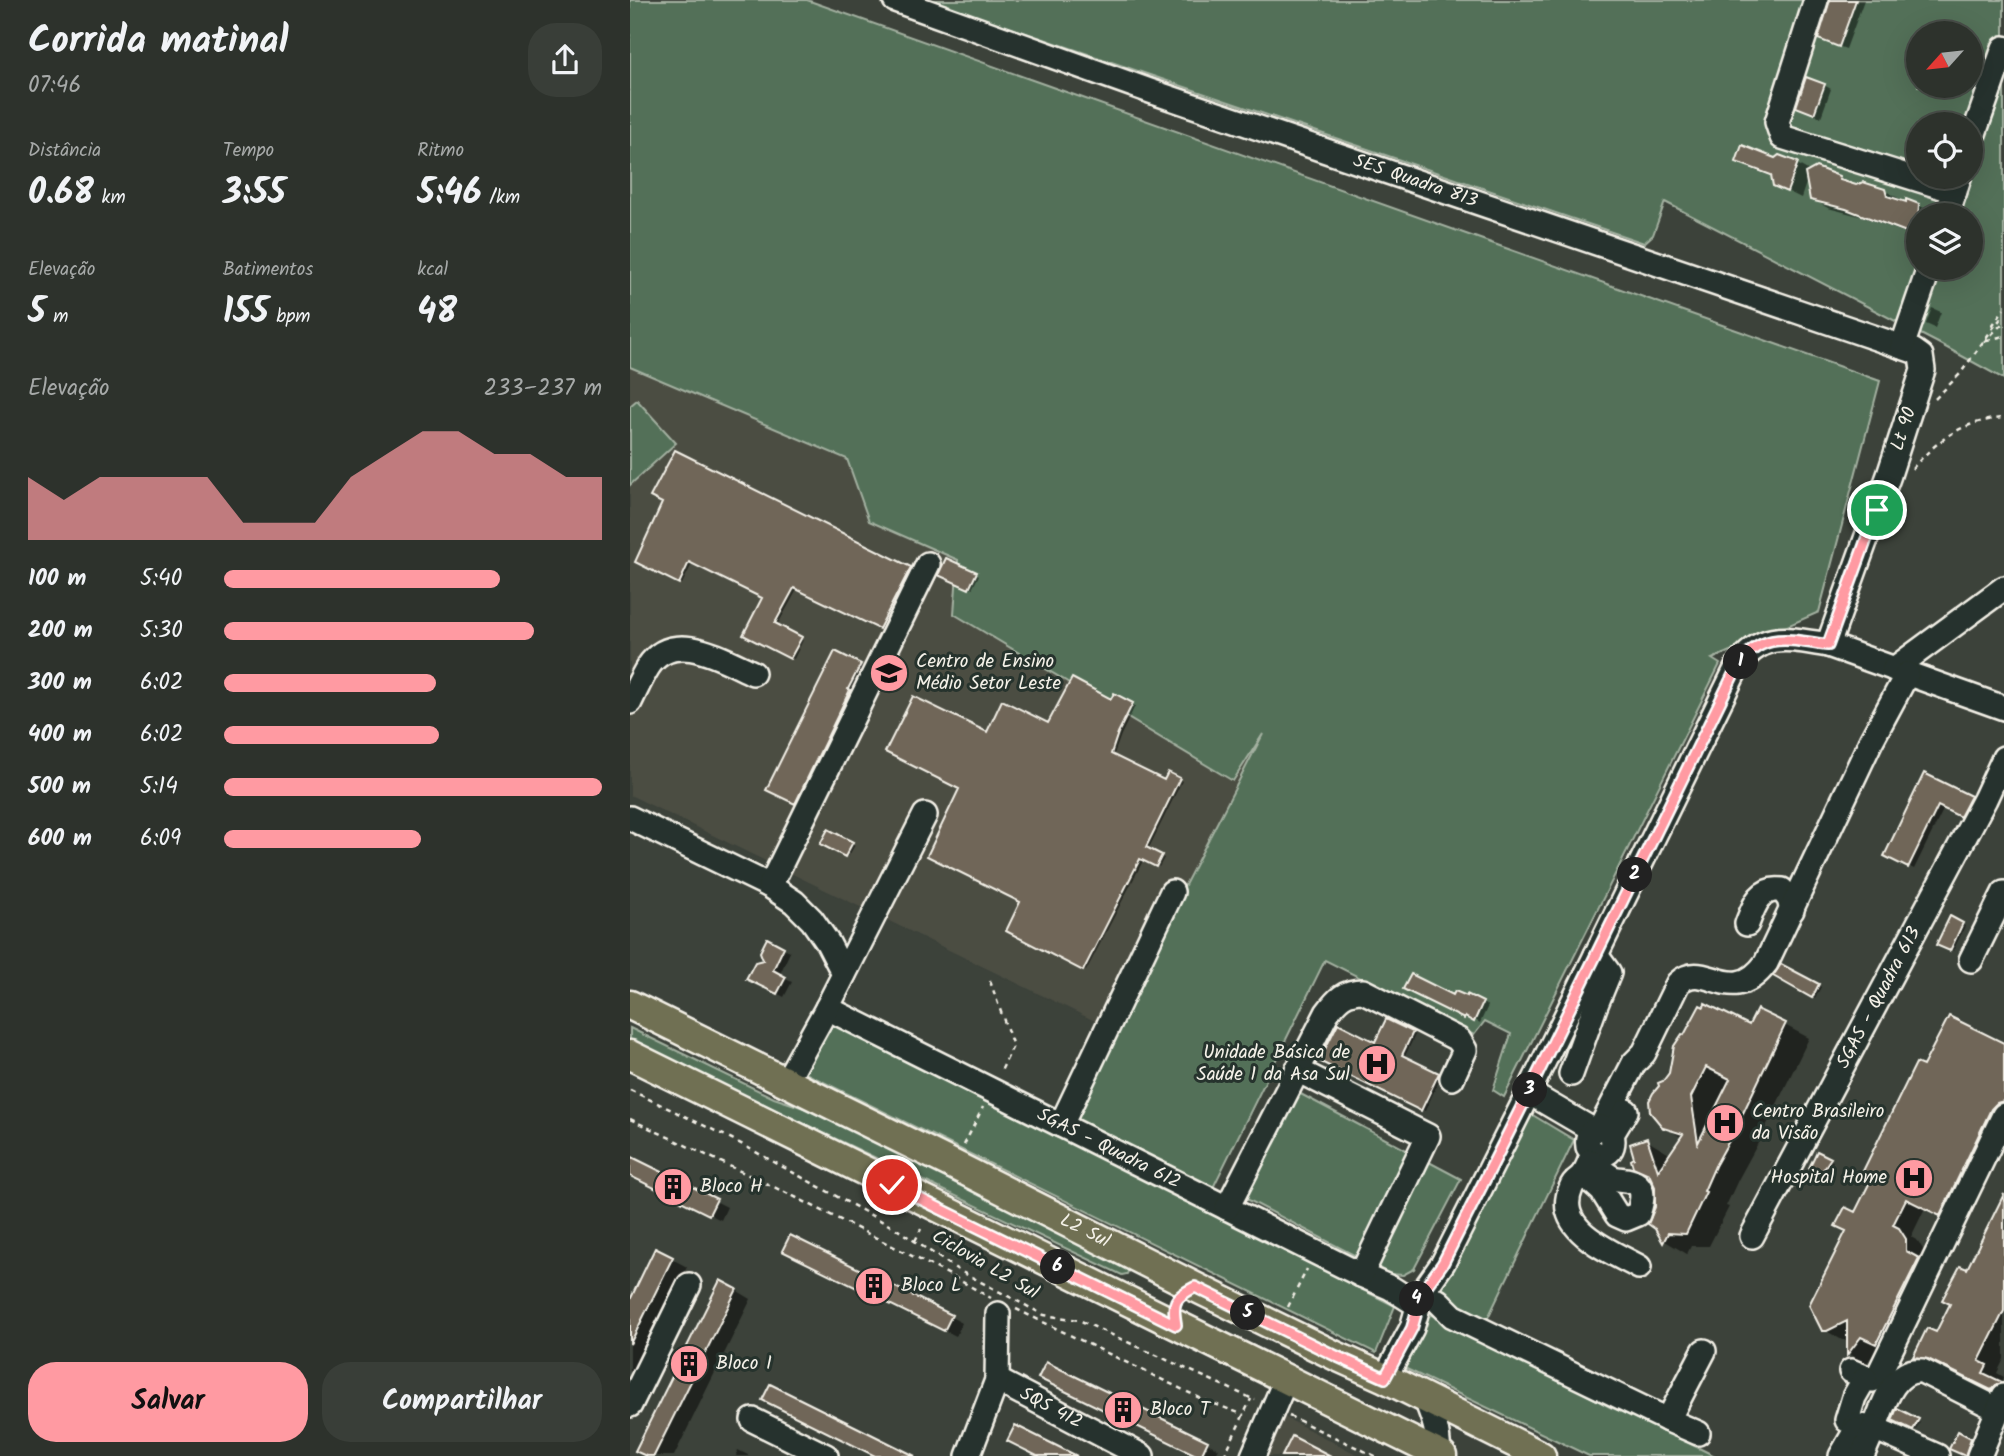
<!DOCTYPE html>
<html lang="pt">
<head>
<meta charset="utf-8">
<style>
  body { margin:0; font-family:Kalam,sans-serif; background:#393e38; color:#f1f3f6; height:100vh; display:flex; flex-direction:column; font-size:26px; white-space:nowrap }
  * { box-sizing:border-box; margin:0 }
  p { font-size:23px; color:#a7aaa9 }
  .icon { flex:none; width:38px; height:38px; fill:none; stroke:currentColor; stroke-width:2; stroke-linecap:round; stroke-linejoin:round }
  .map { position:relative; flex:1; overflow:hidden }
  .details { display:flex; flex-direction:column; background:#2d322c; width:630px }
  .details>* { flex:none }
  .needle { width:46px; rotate:243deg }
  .fabs { position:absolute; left:1276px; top:21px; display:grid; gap:14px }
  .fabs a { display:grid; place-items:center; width:77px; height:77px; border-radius:50%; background:#2d322c; box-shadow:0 7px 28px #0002,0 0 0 2px #484d48; font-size:35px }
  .pin { position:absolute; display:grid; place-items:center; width:60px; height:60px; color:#fff; margin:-30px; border:4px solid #fff; border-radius:50%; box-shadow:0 2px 7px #0007 }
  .km { position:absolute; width:35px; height:35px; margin:-18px; border-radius:50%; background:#222; color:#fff; font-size:19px; line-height:35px; text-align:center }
  .round { display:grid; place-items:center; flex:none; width:74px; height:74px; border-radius:28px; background:#393e38 }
  .headline { display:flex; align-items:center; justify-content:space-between; height:119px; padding:0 28px }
  h1 { font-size:38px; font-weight:700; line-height:52px }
  .stats { display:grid; grid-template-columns:repeat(3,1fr); gap:10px; height:119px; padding:7px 28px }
  .stats div { display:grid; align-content:center }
  .stats b { font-size:35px; font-weight:700 }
  .stats small { font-size:19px; font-weight:400 }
  .stats p { font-size:19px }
  .chart { height:196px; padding:14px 28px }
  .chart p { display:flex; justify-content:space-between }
  .chart svg { width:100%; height:126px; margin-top:7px; fill:#ff9aa2; opacity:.7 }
  .button { display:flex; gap:14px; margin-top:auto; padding:14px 28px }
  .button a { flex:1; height:80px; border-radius:28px; background:#ff9aa2; color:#111; font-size:28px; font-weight:700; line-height:80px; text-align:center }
  .button a+a { background:#393e38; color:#f1f3f6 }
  ul { padding:0 28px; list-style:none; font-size:23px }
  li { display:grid; grid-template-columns:112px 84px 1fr; align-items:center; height:52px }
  li i { height:18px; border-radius:9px; background:#ff9aa2 }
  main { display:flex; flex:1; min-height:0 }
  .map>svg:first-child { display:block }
</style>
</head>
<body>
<main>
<section class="details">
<div class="headline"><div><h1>Corrida matinal</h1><p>07:46</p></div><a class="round"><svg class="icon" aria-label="share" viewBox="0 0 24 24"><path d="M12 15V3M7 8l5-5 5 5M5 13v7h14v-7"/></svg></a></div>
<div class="stats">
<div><p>Distância</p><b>0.68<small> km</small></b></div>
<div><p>Tempo</p><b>3:55</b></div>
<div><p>Ritmo</p><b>5:46<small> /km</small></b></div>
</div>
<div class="stats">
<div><p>Elevação</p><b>5<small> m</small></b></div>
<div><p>Batimentos</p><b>155<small> bpm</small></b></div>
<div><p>kcal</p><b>48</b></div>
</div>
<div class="chart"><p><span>Elevação</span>233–237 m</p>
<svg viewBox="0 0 160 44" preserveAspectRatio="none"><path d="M0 44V22L10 30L20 22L30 22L40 22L50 22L60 38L70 38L80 38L90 22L100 14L110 6L120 6L130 14L140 14L150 22L160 22V44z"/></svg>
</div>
<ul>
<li><b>100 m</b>5:40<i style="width:73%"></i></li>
<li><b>200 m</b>5:30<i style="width:82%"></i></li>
<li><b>300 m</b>6:02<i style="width:56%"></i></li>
<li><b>400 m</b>6:02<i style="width:57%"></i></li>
<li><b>500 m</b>5:14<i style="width:100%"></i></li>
<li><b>600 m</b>6:09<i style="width:52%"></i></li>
</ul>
<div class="button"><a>Salvar</a><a>Compartilhar</a></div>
</section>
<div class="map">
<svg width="1374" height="1456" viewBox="0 0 1374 1456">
  <rect width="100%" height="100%" fill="#3c423a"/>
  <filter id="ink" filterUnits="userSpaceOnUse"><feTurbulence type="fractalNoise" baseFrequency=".0143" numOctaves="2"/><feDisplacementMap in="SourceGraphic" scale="14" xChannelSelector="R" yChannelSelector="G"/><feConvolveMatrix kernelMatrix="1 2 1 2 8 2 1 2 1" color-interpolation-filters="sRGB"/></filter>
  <g filter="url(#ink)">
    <path fill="#4c4d43" d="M0 367 404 539 658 736 504 1040 0 795Z
      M654 1417 730 1456H634Z"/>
    <path fill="#527058" stroke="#a3b0a0" stroke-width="2" fill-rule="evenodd" d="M0 0H177L1250 381 1189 612 1082 659 1090 664 874 1097 863 1090 881 1034 855 1021 844 1035 695 960 578 1198 431 1125 633 734 603 781 324 614 328 560 239 521 217 459 0 367Z
      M299 0H1374V379L1308 343 1035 202 1023 235 1014 243ZM1288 33H1340V86H1288ZM1288 124H1340V177H1288ZM1288 215H1340V268H1288Z
      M7 400 46 443 0 485V406Z
      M195 1021 765 1306 746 1353 167 1069Z
      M0 1028 144 1098 198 1116 499 1269 497 1274 492 1275 0 1041Z
      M665 1091 831 1179 784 1269 773 1275 760 1274 611 1196Z
      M891 1108 944 1140 852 1330 808 1301 813 1263Z
      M802 1315 813 1318 980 1407 1004 1416 1085 1456H959L766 1364 796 1316Z"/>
    <path fill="#0007" d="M1201 0H1234L1216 49 1197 42Z
      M1194 85 1201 89 1191 117 1168 107Z
      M1145 159 1167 164 1181 172 1209 177 1226 187 1254 190 1270 199 1271 203 1289 205 1304 215H1288V238L1233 217 1198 208 1182 199 1178 177 1171 198 1145 185 1143 177 1121 169 1108 162Z
      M1302 308 1311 312 1305 328 1296 324Z
      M46 453 283 570 253 630 168 588 147 626 173 640 164 659 115 635 134 598 63 562 52 584 7 561 34 503Z
      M317 560 349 575 342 589 310 574Z
      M206 653 233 667 220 692 222 694 168 804 138 789Z
      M485 695 505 706 491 735 483 757 534 782 539 774 552 781 518 850 534 858 529 867 514 859 456 971 378 930 392 902 357 734 419 725 482 701Z
      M1295 775 1345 801 1335 818 1314 808 1284 869 1256 855Z
      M199 831 225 845 218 857 193 844Z
      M1321 919 1335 926 1323 951 1309 944Z
      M138 940 160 952 149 976 162 982 154 997 119 978 136 961Z
      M1151 967 1191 987 1185 998 1145 976Z
      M781 991 824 997 838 998V996L858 1006 850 1023 842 1018 840 1020Z
      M1128 1011 1179 1038 1127 1145 1108 1180 1096 1206 1099 1207 1079 1246H1061L1057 1254 1035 1241 1027 1228V1187L1022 1176 1004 1166 1016 1140 1041 1155 1053 1138 1034 1127 1021 1104 1120 1027Z
      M757 1021 785 1035 774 1058 811 1076 795 1111 691 1060 746 1044Z
      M1374 1045V1132L1329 1225 1295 1208 1281 1237 1288 1241 1294 1251V1263L1250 1346 1236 1364 1219 1354V1340H1212L1193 1329 1226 1214 1294 1069Z
      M1188 1154 1203 1161 1194 1173 1182 1167Z
      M0 1158 97 1207 91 1220 0 1175Z
      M1374 1198V1359L1367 1373 1374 1377 1371 1384 1374 1385V1396L1319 1368 1304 1367 1286 1357 1307 1334Z
      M165 1256 321 1317 332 1323 326 1336Z
      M42 1259 57 1267 0 1384V1304Z
      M106 1290 121 1299 44 1456H17Z
      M417 1364 577 1443 589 1449 585 1456H569Z
      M1268 1410 1290 1422 1286 1430 1265 1420Z
      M1329 1434 1343 1441 1339 1456 1321 1448Z
      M108 1450 120 1456H106Z"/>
    <path fill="#706659" stroke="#f4f1e8" stroke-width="2" fill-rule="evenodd" d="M1200 0H1226L1209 47 1188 39Z
      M1176 77 1195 84 1184 114 1166 107Z
      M1112 145 1145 158 1149 155 1168 162 1157 192 1143 186 1141 175 1106 162Z
      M1186 167 1209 176 1210 180 1226 185 1233 182 1255 189 1257 196 1276 202V199L1289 204 1288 225 1279 233 1216 209 1180 200 1175 173Z
      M45 450 281 567 249 629 164 588 145 623 172 637 160 659 113 635 132 598 59 562 49 584 5 562 32 503 20 497Z
      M316 558 347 572 339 589 308 575Z
      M205 651 231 664 218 689 220 690 165 804 136 790Z
      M442 678 481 699 484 693 503 703 488 733 481 754 534 780 538 772 550 778 516 847 532 855 526 867 510 859 453 971 376 931 390 902 297 856 329 789 255 752 283 696 357 732 372 700 418 723Z
      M1294 773 1341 796 1330 817 1308 806 1278 868 1254 856Z
      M198 829 223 842 215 857 190 844Z
      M1320 916 1333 923 1320 951 1306 945Z
      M137 938 154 947 143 970 156 977 147 994 116 979 125 962 133 960 130 952Z
      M1151 964 1189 984 1182 998 1143 976Z
      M781 974 823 995 825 991 837 996V994L853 1002 844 1022 835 1017 834 1019 773 989Z
      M1075 1003 1119 1025 1127 1009 1156 1023 1104 1132 1085 1166 1074 1191 1076 1192 1056 1234 1038 1233 1033 1243 1025 1229 1018 1224 1025 1207V1187L1019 1174 1003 1167 1001 1160 1004 1158 1000 1144 1017 1138 1028 1171 1053 1134 1033 1128 1020 1112 1019 1101 1023 1093 1029 1086 1028 1083 1033 1081 1039 1073 1044 1046 1052 1034 1054 1035 1070 1005 1074 1007ZM1076 1067 1100 1079 1068 1143 1061 1097Z
      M1319 1016 1374 1043V1101L1367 1103 1361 1109 1310 1216 1276 1199 1263 1225 1269 1228 1276 1239V1251L1289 1258 1246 1344 1231 1337 1217 1355V1321L1197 1331H1192L1179 1305 1216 1231 1205 1226 1215 1207 1225 1212 1241 1180 1231 1175 1286 1063 1293 1066Z
      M756 1019 783 1032 772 1055 809 1073 791 1111 689 1061 708 1023 745 1042Z
      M1187 1151 1201 1158 1191 1173 1179 1168Z
      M0 1156 87 1199 79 1215 0 1176Z
      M1374 1194V1311L1349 1361 1357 1365 1353 1373 1372 1382 1366 1385 1361 1390 1298 1359 1283 1357 1297 1328 1306 1332 1320 1304 1312 1300 1330 1266 1337 1269Z
      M160 1235 322 1315 314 1331 152 1251Z
      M25 1248 43 1257 0 1344V1300Z
      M90 1280 107 1289 24 1456H16L5 1451Z
      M416 1362 578 1441 571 1456H568L408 1378Z
      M140 1384 257 1442 285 1456H245L132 1400Z
      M1267 1408 1289 1419 1283 1430 1262 1420Z
      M385 1425 447 1456H407L377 1441Z
      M1328 1431 1341 1438 1335 1456 1319 1449Z
      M662 1436 701 1456H652Z"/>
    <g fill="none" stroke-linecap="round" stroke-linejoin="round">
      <g stroke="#f4f1e8" stroke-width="28">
        <g id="minor">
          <path id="s1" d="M265 0 520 91 1284 351 1291 356 1293 370 1259 475 1198 645C1159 639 1132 630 1107 667L891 1108 813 1263 792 1293"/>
          <path d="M1186 0 1147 122 1152 137 1325 191"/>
          <path d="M1340 145 1374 48"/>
          <path d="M1317 215 1329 178"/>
          <path d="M1272 347 1299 268"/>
          <path d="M1198 645 1374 708"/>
          <path d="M1264 669 1374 588"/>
          <path d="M0 702C6 690 11 678 18 667 43 628 92 659 123 673"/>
          <path d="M0 818 140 886 164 902 182 920 198 943 214 974"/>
          <path d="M140 886 298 564"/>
          <path d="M1117 924C1124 906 1129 887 1152 890L1159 899 1162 910"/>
          <path d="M1341 960 1374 893"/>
          <path id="s2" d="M197 1008 731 1275 761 1288 786 1304"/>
          <path d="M667 1070 798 1136 731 1275"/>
          <path d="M941 1074 965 1007 979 973 966 955"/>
          <path d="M156 1082 197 1008 295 815"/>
          <path d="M898 1092 963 1130"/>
          <path d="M431 1125 542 892"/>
          <path d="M971 1127 1004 1063 1014 1053 1048 983C1075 957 1101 1010 1136 963L1241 741 1277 674"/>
          <path d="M982 1134 971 1127C960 1129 956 1137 958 1147 971 1162 987 1153 982 1134L996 1111"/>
          <path d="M960 1161C958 1166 955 1172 952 1176 947 1180 943 1181 941 1188 923 1230 981 1251 1009 1267"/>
          <path d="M953 1174 972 1191 987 1215 996 1219 1008 1214C1012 1203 1017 1185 1000 1181 994 1179 989 1180 983 1178 975 1174 968 1167 960 1161"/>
          <path d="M597 1208 697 1013C707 999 715 991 733 991L829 1040 835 1050 822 1078"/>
          <path id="s3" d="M1122 1236 1355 799 1374 758"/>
          <path d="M808 1301 823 1316 1038 1420 1068 1433"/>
          <path d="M1221 1371 1242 1380 1247 1378 1374 1115"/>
          <path d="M755 1378 782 1328 788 1307"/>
          <path id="s4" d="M367 1380 512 1456"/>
          <path d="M795 1397C803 1417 810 1435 808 1456"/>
          <path d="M0 1405 59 1285"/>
          <path d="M123 1420 196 1456"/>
          <path d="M1038 1420 1074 1351"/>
          <path d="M1217 1420 1224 1397 1235 1378"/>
          <path d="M1225 1425 1244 1428C1253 1406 1264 1367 1292 1371L1369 1410"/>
          <path d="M338 1456 367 1380 368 1314"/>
          <path d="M623 1456 656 1379"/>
          <path d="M1211 1456 1226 1430"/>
          <path d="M1232 1456 1244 1428 1307 1456"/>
          <path d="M1349 1456 1374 1396"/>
        </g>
      </g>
      <g stroke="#f4f1e8" stroke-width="33">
        <g id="major">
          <path id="s5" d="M0 1005 324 1165 565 1287 706 1356 755 1378 911 1456"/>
          <path d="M0 1055 812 1456"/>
        </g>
      </g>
      <path stroke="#f4f1e8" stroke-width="2.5" stroke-dasharray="5 5" stroke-linecap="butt" d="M1362 326 1374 309
        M1357 340 1374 336
        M1354 342 1374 322
        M1305 399 1330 374 1363 328 1374 315
        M1282 469C1309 438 1333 421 1374 418
        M360 981 383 1046 370 1073
        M0 1090 102 1139 268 1230 328 1270 414 1315 449 1320 625 1400
        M0 1119 167 1198 320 1275 361 1298
        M334 1145 353 1107
        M285 1241 291 1229
        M658 1307 677 1269
        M386 1309 574 1400 614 1415
        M659 1416 745 1456
        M594 1456 621 1399"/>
      <use href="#minor" stroke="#26332d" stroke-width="23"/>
      <use href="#major" stroke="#706f52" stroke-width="28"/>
    </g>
  </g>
  <g fill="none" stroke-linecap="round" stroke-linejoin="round" filter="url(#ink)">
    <g stroke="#fff" stroke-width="14">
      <path id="route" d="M262 1185 546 1325C542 1302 544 1298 565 1287L706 1356 755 1378 782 1328 788 1307 787 1299 813 1263 891 1108 1107 667C1132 630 1159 640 1198 645L1247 510"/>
    </g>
    <use href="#route" stroke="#ff9aa2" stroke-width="9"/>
  </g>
  <defs>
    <g id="university-disc" transform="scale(2.0125)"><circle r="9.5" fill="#ff9aa2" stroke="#26332d"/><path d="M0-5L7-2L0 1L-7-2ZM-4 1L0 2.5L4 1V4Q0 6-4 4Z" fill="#111"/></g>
    <g id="hospital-disc" transform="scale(2.0125)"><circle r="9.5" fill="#ff9aa2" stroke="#26332d"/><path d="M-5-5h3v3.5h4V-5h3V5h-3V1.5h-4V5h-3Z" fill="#111"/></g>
    <g id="building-disc" transform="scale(2.0125)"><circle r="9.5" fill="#ff9aa2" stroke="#26332d"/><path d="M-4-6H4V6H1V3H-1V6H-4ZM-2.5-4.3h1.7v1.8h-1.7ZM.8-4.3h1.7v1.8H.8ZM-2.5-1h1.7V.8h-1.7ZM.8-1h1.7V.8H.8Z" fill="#111"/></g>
  </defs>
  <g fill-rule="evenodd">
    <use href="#university-disc" x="259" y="673"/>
    <use href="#hospital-disc" x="747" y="1064"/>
    <use href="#hospital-disc" x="1095" y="1123"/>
    <use href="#hospital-disc" x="1284" y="1178"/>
    <use href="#building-disc" x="43" y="1187"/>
    <use href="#building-disc" x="244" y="1286"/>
    <use href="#building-disc" x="59" y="1364"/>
    <use href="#building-disc" x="493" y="1410"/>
  </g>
  <g text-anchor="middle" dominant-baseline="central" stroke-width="6" stroke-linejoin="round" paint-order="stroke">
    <g font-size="19" fill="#f4f1e8" stroke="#26332d">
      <text stroke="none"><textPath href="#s1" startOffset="551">SES Quadra 813</textPath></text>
      <text transform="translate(1274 429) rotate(-72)">Lt 90</text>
      <text stroke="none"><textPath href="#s3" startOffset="270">SGAS - Quadra 613</textPath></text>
      <text stroke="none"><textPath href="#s2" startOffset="315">SGAS - Quadra 612</textPath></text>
      <text stroke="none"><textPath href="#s5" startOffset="508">L2 Sul</textPath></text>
      <text transform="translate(355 1265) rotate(30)">Ciclovia L2 Sul</text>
      <text stroke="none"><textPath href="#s4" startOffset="61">SQS 412</textPath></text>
    </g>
    <g font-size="19" fill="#f4f1e8" stroke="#26332d" text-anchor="start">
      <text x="286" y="662">Centro de Ensino<tspan x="286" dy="22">Médio Setor Leste</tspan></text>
      <text x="720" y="1053" text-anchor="end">Unidade Básica de<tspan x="720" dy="22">Saúde 1 da Asa Sul</tspan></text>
      <text x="1122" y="1112">Centro Brasileiro<tspan x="1122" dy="22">da Visão</tspan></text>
      <text x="1257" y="1178" text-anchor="end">Hospital Home</text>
      <text x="70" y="1187">Bloco H</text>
      <text x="271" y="1286">Bloco L</text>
      <text x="86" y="1364">Bloco I</text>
      <text x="520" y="1410">Bloco T</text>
    </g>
  </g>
</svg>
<div class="fabs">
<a><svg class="needle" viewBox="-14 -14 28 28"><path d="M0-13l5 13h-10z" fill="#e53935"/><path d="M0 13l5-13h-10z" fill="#a7aaa9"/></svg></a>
<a><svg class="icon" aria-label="locate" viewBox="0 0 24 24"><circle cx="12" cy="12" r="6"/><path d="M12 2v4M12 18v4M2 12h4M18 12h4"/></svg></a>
<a><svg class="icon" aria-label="layers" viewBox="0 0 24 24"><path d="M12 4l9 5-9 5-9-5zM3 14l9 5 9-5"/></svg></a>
</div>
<div class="pin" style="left:1247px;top:510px;background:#1e9e55"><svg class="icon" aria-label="arrive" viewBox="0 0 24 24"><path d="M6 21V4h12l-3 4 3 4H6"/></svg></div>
<div class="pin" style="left:262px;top:1185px;background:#d93025"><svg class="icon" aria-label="check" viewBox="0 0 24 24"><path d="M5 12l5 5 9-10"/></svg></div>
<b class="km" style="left:1111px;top:662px">1</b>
<b class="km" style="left:1005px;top:875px">2</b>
<b class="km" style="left:900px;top:1090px">3</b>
<b class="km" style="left:787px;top:1299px">4</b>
<b class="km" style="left:618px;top:1313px">5</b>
<b class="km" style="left:428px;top:1267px">6</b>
</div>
</main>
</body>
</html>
